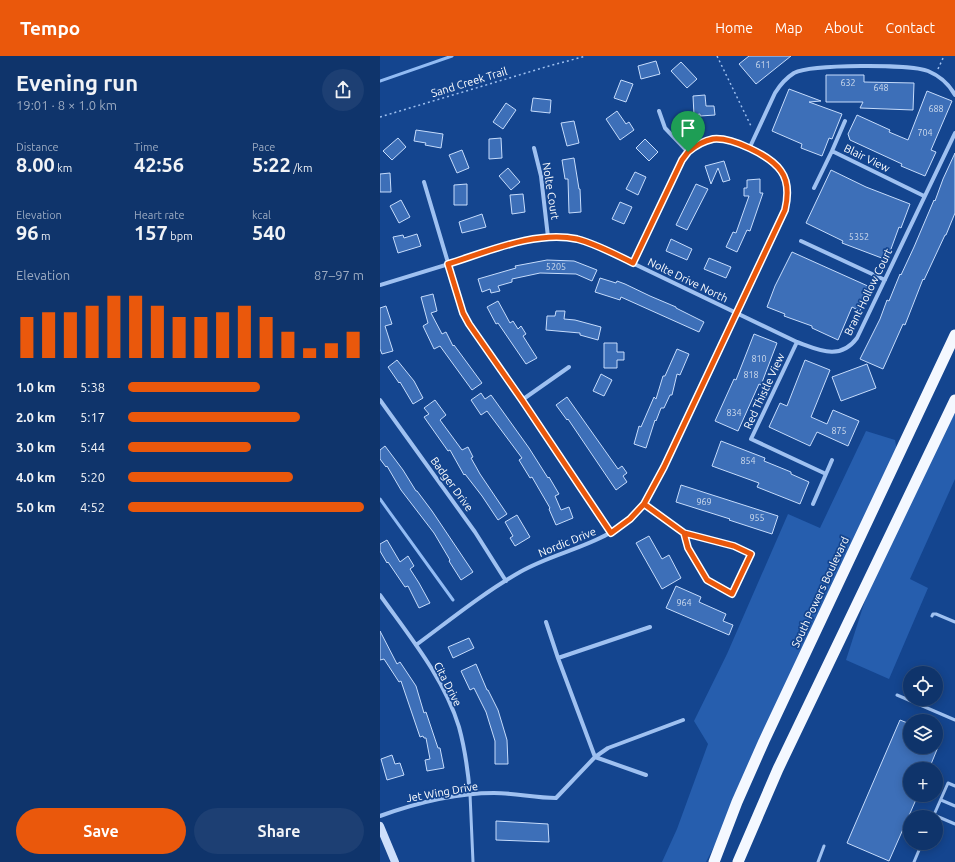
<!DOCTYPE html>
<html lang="en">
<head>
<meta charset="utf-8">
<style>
  body { margin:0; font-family:Ubuntu,sans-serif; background:#1d3f73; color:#f1f3f6; height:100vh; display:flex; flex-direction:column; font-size:15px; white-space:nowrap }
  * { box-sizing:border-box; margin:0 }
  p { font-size:13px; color:#9baac1 }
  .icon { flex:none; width:22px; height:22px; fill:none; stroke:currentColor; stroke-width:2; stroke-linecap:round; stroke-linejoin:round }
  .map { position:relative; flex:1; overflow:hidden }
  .panel { display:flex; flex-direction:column; background:#0f346b; width:380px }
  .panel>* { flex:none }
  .tools { position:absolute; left:523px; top:610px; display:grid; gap:8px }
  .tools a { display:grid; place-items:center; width:40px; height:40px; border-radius:50%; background:#0f346b; box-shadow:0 2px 10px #0003,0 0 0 1px #2f4f7e; font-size:20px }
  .pin { position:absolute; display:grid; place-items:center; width:34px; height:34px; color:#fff; margin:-41px -17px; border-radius:50% 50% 50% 0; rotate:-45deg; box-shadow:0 0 4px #0007 }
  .pin .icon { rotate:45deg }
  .round { display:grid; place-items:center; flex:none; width:42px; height:42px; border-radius:21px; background:#1d3f73 }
  .head { display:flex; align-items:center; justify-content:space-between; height:68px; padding:0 16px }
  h1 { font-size:22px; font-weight:600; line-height:30px }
  .metrics { display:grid; grid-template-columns:repeat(3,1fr); gap:6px; height:68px; padding:4px 16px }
  .metrics div { display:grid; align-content:center }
  .metrics b { font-size:20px; font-weight:600 }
  .metrics small { font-size:11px; font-weight:400 }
  .metrics p { font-size:11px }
  .chart { height:112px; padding:8px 16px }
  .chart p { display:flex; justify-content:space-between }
  .chart svg { width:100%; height:72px; margin-top:4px; stroke:#ea580c; stroke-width:6 }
  .button { display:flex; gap:8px; margin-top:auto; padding:8px 16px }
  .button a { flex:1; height:46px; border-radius:24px; background:#ea580c; color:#fff; font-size:16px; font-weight:600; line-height:46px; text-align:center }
  .button a+a { background:#1d3f73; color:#f1f3f6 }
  ul { padding:0 16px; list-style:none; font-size:13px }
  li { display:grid; grid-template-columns:64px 48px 1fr; align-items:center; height:30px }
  li i { height:10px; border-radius:5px; background:#ea580c }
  header { display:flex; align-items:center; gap:24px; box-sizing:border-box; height:56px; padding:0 20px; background:#ea580c; color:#fff }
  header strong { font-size:19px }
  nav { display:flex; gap:22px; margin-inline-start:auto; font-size:14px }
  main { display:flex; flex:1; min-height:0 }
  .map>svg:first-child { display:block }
</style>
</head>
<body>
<header>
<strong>Tempo</strong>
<nav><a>Home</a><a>Map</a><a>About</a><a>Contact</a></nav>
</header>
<main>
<section class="panel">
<div class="head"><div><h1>Evening run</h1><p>19:01 · 8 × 1.0 km</p></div><a class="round"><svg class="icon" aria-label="share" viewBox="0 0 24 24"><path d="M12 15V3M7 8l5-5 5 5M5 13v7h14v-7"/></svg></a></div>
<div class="metrics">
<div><p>Distance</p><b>8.00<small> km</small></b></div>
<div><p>Time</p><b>42:56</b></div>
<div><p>Pace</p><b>5:22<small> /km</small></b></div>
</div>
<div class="metrics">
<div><p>Elevation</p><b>96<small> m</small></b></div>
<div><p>Heart rate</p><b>157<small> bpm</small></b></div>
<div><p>kcal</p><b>540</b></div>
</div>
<div class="chart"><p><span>Elevation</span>87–97 m</p>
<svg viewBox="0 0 160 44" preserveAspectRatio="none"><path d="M5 44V19M15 44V16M25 44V16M35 44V12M45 44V6M55 44V6M65 44V12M75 44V19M85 44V19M95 44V16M105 44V12M115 44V19M125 44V28M135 44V38M145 44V35M155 44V28"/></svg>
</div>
<ul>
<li><b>1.0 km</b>5:38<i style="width:56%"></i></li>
<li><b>2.0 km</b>5:17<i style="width:73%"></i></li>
<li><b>3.0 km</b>5:44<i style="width:52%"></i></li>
<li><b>4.0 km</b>5:20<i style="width:70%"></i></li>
<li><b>5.0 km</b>4:52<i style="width:100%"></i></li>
</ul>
<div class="button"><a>Save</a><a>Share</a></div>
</section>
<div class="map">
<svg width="575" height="806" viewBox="0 0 575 806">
  <rect width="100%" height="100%" fill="#14458f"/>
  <path fill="#265eae" d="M575 344V423L530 523 548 532 509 623 466 604 497 507Z
    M486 375 515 384 518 400 357 746 326 806H282L297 773 328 688 314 665 347 598 408 458 440 472Z"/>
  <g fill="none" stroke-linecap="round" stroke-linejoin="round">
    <path stroke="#91bbf4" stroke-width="3" d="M0 25 72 0
      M0 443 73 544"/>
  </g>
  <path fill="#3d6fb8" stroke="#c6dcfc" d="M369 0H411L376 28 359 8Z
    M276 5 280 18 261 23 258 10Z
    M301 6 317 23 307 32 291 15Z
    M446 19H484V26L534 27 533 54 480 52 483 46H446Z
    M241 24 253 28 246 46 234 42Z
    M409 33 441 45 429 46 462 58 452 83 449 82 442 100 421 92 422 88 392 75Z
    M547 35 572 45 551 94 556 96 545 120 521 110 522 108 470 84 468 78 477 59 510 74 509 76 528 84Z
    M325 39 326 50H334L335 59 320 60V58L314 59 313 40Z
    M153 42 171 44 170 57 151 55Z
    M126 47 136 54 123 73 113 66Z
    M237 55 246 68 249 66 254 74 240 84 226 63Z
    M194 65 199 87 187 90 181 67Z
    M36 74 63 78 61 92 45 89 46 87 34 85Z
    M18 82 26 91 12 104 3 95Z
    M121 82 122 102 109 103V83Z
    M265 83 278 96 269 105 256 92Z
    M82 94 89 112 77 117 69 99Z
    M575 97V157L566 179H565L544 224 543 223 525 269 523 268 503 313 480 303 500 263 507 244 509 245 520 218 521 219 534 191 554 144 555 145 563 123Z
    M194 102 199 133H200L201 156 189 157 188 123H185L182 104Z
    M344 105 350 124 343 126 338 112 331 128 325 110Z
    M128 112 140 126 131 134 119 120Z
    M451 114 486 131 530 148 521 172 519 171 507 204 462 187 463 185 426 167Z
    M255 116 266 121 258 139 246 133Z
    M10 117 11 136H0V118Z
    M380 123V137H383L370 175 367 174 357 196 346 191 353 176 356 177 369 140H364V132H367V124Z
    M87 128V149H74V129Z
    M316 128 328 133 307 174 296 169Z
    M143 138 145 156 132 158 130 139Z
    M21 144 30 161 19 167 10 150Z
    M240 146 252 151 244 168 232 163Z
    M102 158 106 171 82 177 79 166Z
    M37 178 41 190 18 197 13 181 23 179 24 182Z
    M291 183 312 193 307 204 286 195Z
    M412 196 490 231 480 255 472 251 458 284 432 272V270L404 260 405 258 387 251 395 230Z
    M329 202 351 211 346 222 324 213Z
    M167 204 194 205 217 214 212 225 196 218 160 217 132 223V226L118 230 120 235 111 237 110 233 102 236 98 223 136 212 135 210Z
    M220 222 236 227 237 225 245 228 270 240 296 251V252L324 266 319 276 241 241 240 244 215 236Z
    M53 238 57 255 51 257 62 278 66 276 73 290 74 289 102 327 92 334 60 290 54 293 43 270 48 267 41 241Z
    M118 245 130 267 133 265 138 273 141 270 146 278 143 280 157 302 146 308 118 267 116 268 107 251Z
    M6 250 12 268 5 270 13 295 2 298 0 293V252Z
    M176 255H185L184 263 195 264 221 271 218 284 200 279V277L166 274 167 260H175Z
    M374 278 397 287 381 329 379 328 358 375 335 365 354 323 356 324Z
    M224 287H237V296H244V304H237V312H224Z
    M297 293 309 298 300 319 297 318 292 339H290L284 352H281L276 365 275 364 266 392 254 388 259 370 261 371 274 341 276 343 283 320H285Z
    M17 304 34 325 43 342 33 348 20 326 19 327 8 311Z
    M425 304 450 314 431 361 447 368 453 354 479 365 468 390 437 376 430 390 389 371 400 347 407 350Z
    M487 308 496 332 461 345 452 321Z
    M221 318 232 324 224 340 213 335Z
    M101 337 105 343 111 339 149 392 168 422 169 421 179 438 175 440 181 454 189 451 193 462 176 469 169 453 170 452 152 421 150 422 139 404 142 402 107 355 101 359 91 344Z
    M187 341 238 413 242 410 247 417 243 420 247 426 236 434 188 363 187 364 176 349Z
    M55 344 66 359 60 364 82 394 88 391 93 401 91 402 100 418 127 458 118 464 102 440 85 418 84 419 70 394 68 395 44 361 49 358 44 352Z
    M341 385 385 402 384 405 411 416V418L429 426 420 448 377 431 379 427 332 410Z
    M5 390 23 414 36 435H37L52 455 93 516 81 524 69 505 70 504 54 477 21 434 7 410 6 411 0 403V394Z
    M301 429 398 460 392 478 349 464 350 463 296 446Z
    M137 459 150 481 135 490 130 482 133 480 125 466Z
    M269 480 282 503 289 499 301 522 282 533 256 487Z
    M7 484 20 506 28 500 34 510 30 513 39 527 50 547 39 552 28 530 25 531 8 506 7 507 0 495V488Z
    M296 530 321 541 319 546 346 558 343 565 353 569 349 579 286 552Z
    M0 575 17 608 20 606 36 630 44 657 46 656 58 692H60L64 712 47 715 45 704 50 703 46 682H44L43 680 40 681 21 625 19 626 4 603 0 604Z
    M89 582 94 592 73 602 68 591Z
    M96 608 107 634H108L118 654 127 684 128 708H115V685L106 656 94 632 90 634 81 615Z
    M520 664 530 668V691H558L549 713H530V739H538L509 805 467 787Z
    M12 699 15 708 20 707 24 719 7 724 1 703Z
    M116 765 168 768 169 786 116 784Z"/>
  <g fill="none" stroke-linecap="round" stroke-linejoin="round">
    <path stroke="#9fc1f1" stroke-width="1.5" stroke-dasharray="2 3" stroke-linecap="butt" d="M337 0 371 70
      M558 13 564 0
      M0 61 169 10 206 0"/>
    <path stroke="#9fc1f1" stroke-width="3" d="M552 560 553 558H556L575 566
      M517 639 575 664
      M90 738 93 806
      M561 744 575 750
      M554 759 575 768
      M553 761 568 727 575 730
      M438 806 444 790
      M534 806 542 787"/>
    <path stroke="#9fc1f1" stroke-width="4" d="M279 55 285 72 308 96
      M465 65 452 95 544 140
      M154 92 161 120 168 181
      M369 93 395 37C400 29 406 22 414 17 432 8 530 8 548 15 560 20 569 28 575 39
      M44 126 83 257 89 269 142 344 231 477
      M434 132 452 95
      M421 185 505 224
      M0 229 144 185C171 180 194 181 219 191L417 286C439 294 460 305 477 282L575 77
      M417 286 371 383 446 418
      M0 344 95 476 126 525
      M142 344 189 311
      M263 448 304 477 354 490 371 498 352 538 327 524 309 492 304 477
      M433 448 452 404
      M0 539C30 581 64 622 79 671 85 693 88 715 90 738
      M166 566 178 602
      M36 589C70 564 103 537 140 516 182 492 233 489 263 448 271 437 277 423 284 411L405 153C408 140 409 127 402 115 396 106 384 100 375 95 348 82 322 75 302 104L253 207
      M266 719 215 701 178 602 270 571
      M0 760C36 747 76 737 114 737 135 737 155 742 176 742L215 701 228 692 303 664"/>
    <path stroke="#cddffb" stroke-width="8" d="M0 770 15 806"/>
    <path stroke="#f4f8ff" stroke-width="11" d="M334 806 357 746 384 685 575 279
      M358 806 398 713 575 344"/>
  </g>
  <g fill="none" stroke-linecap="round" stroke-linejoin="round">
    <g stroke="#fff" stroke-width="8">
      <path id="route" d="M308 96 302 104 253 207C235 198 216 188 197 183 156 174 107 196 68 208L83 257 89 268 142 344 231 477 250 463 264 448 304 477 354 490 371 498 352 538 327 524 308 492 304 477 264 448 284 411 405 154C408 141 409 126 401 115 390 99 351 81 333 83 323 85 315 90 308 96"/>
    </g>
    <use href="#route" stroke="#ea580c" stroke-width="5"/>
  </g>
  <g text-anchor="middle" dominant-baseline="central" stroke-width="3.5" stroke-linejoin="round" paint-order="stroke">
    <g font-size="9" fill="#cedbed">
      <text x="383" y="9">611</text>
      <text x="468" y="27">632</text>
      <text x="501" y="32">648</text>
      <text x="556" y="53">688</text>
      <text x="545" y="77">704</text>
      <text x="479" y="181">5352</text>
      <text x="176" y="211">5205</text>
      <text x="379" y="303">810</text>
      <text x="371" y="319">818</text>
      <text x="354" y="357">834</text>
      <text x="459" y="375">875</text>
      <text x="368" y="405">854</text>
      <text x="324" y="446">969</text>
      <text x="377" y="462">955</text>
      <text x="304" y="547">964</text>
    </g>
    <g font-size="11" fill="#fff" stroke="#14458f">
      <text transform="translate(89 26) rotate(-17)">Sand Creek Trail</text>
      <text transform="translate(487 102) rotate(26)">Blair View</text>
      <text transform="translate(171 135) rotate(81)">Nolte Court</text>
      <text transform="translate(308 224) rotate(26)">Nolte Drive North</text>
      <text transform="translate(488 236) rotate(-64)">Brant Hollow Court</text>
      <text transform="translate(384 335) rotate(-65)">Red Thistle View</text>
      <text transform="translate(72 428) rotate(54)">Badger Drive</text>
      <text transform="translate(187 486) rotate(-22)">Nordic Drive</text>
      <text transform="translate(440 536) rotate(-65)">South Powers Boulevard</text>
      <text transform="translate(68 628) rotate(63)">Cita Drive</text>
      <text transform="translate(62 736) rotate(-10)">Jet Wing Drive</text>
    </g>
  </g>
</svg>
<div class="tools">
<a><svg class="icon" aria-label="locate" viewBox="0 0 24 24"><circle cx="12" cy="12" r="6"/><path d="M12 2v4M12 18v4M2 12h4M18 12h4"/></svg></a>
<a><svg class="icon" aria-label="layers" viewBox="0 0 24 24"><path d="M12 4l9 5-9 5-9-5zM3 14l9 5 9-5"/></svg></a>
<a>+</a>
<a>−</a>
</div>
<div class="pin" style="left:308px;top:96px;background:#1e9e55"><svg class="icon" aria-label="arrive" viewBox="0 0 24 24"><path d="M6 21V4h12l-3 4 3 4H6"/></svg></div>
</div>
</main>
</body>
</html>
